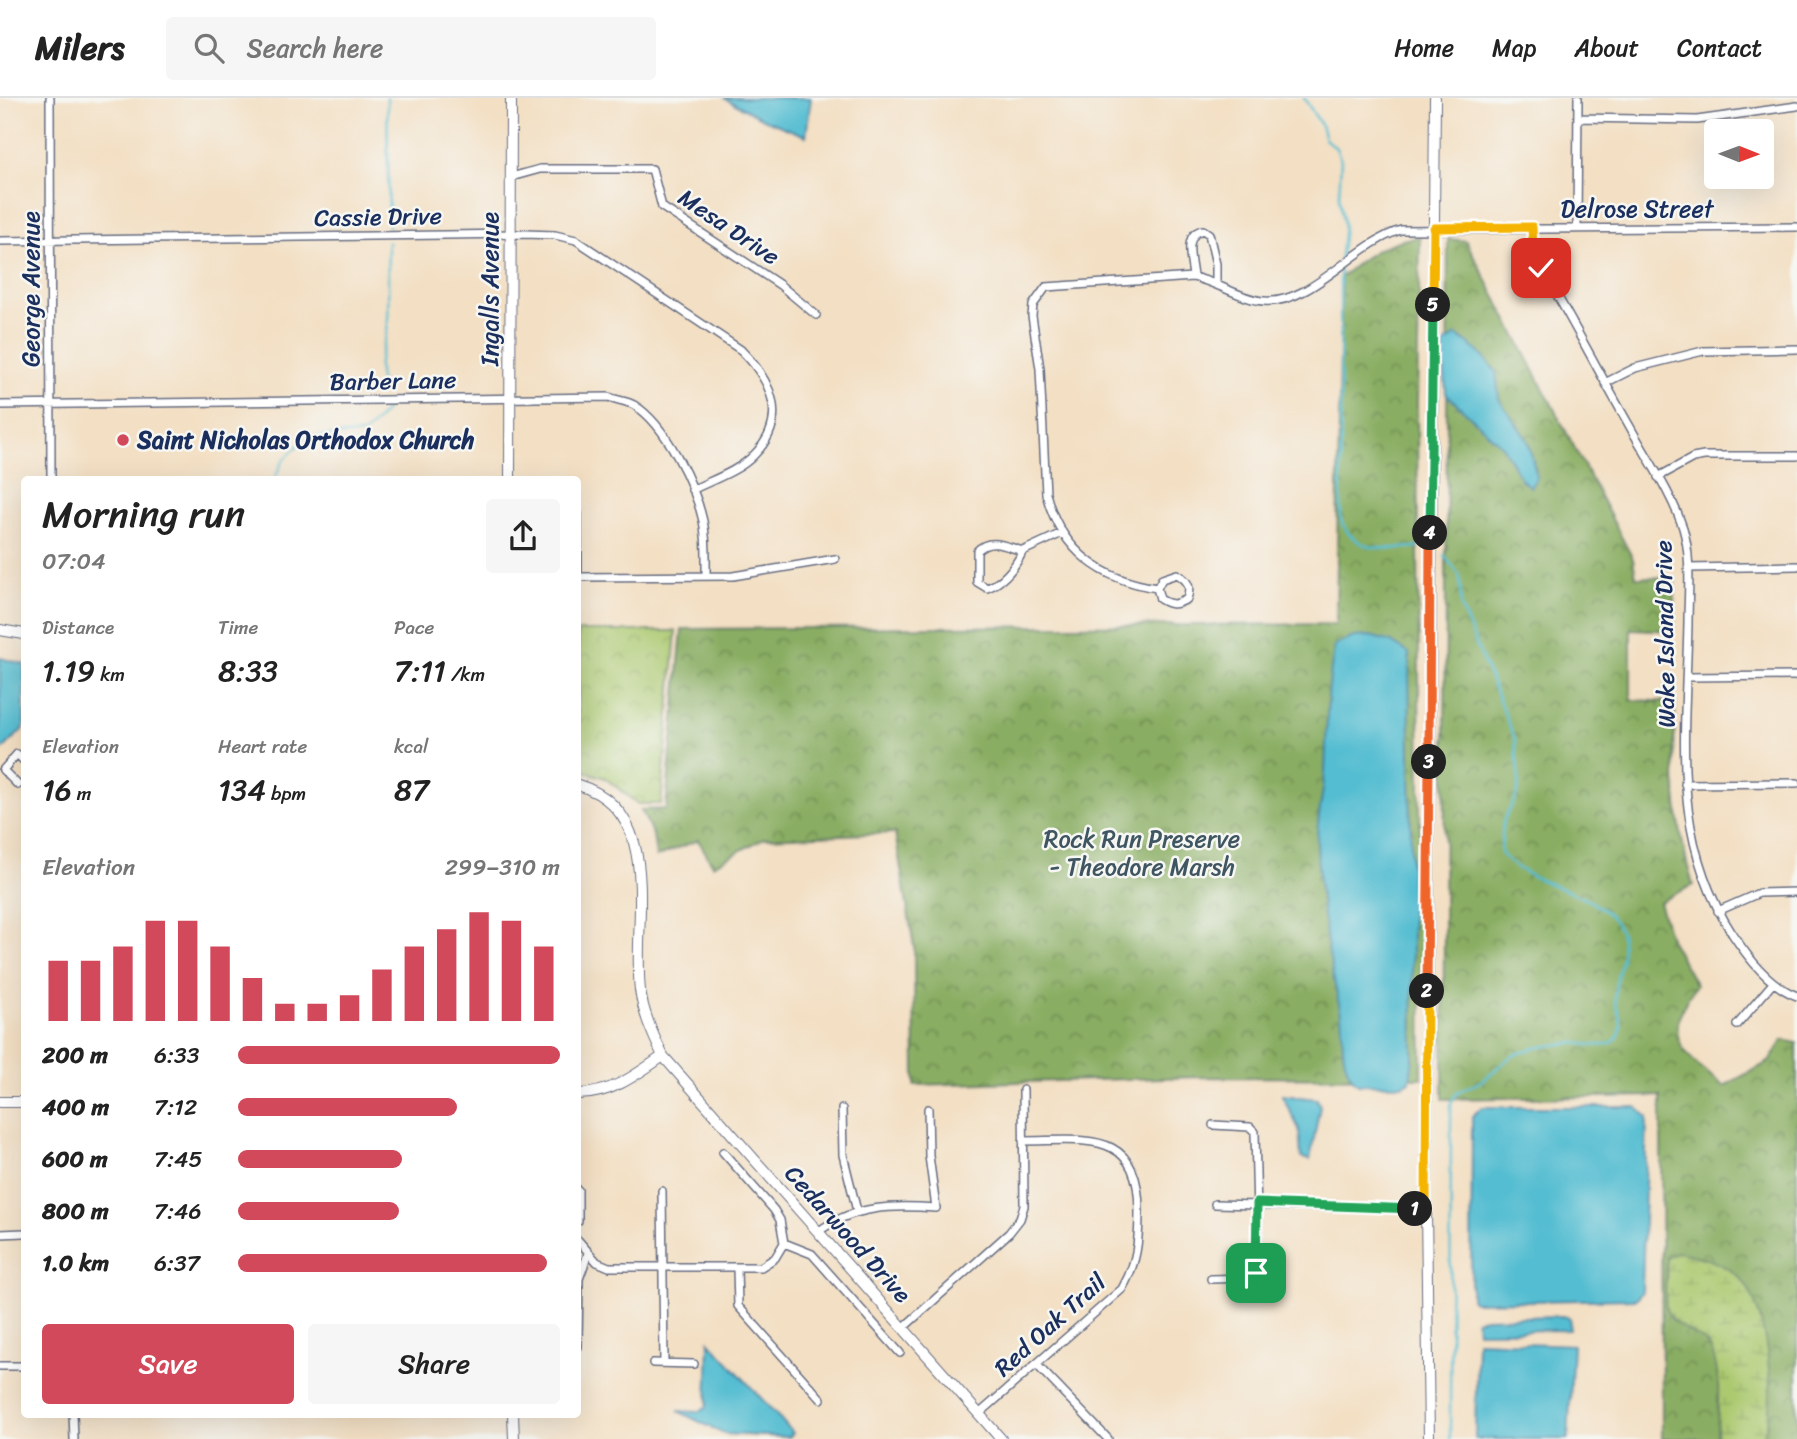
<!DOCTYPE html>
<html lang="en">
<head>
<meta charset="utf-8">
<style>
  body { margin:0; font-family:Sriracha,sans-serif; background:#f6f6f6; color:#222; height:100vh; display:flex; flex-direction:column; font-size:26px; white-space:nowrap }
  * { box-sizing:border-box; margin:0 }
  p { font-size:23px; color:#767676 }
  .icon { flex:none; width:38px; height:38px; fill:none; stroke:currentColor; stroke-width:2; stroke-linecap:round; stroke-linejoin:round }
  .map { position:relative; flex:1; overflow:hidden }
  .panel { position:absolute; left:21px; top:378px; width:560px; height:942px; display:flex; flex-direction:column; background:#fff; border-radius:7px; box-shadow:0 7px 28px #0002 }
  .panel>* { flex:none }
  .needle { width:46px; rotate:91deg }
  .controls { position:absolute; left:1704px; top:21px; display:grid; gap:14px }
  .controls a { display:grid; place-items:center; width:70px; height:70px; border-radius:7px; background:#fff; box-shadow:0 7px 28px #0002; font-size:35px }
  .pin { position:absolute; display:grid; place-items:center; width:60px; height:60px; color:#fff; margin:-30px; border-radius:14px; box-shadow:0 4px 10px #0006 }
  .km { position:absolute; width:35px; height:35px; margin:-18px; border-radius:50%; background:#222; color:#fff; font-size:19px; line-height:35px; text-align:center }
  .round { display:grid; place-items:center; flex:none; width:74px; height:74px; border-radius:7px; background:#f6f6f6 }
  .overview { display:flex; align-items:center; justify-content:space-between; height:119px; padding:0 21px }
  h1 { font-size:38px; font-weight:600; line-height:52px }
  .figures { display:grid; grid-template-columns:repeat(3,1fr); gap:10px; height:119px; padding:7px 21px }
  .figures div { display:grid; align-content:center }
  .figures b { font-size:30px; font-weight:600 }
  .figures small { font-size:19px; font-weight:400 }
  .figures p { font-size:19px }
  .chart { height:196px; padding:14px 21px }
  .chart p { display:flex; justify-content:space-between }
  .chart svg { width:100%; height:126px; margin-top:7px; stroke:#d1495b; stroke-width:6 }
  .cta { display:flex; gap:14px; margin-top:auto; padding:14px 21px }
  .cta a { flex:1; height:80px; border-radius:7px; background:#d1495b; color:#fff; font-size:28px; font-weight:600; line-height:80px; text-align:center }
  .cta a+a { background:#f6f6f6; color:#222 }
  ul { padding:0 21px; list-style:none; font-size:23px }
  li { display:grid; grid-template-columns:112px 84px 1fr; align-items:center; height:52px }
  li i { height:18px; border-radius:9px; background:#d1495b }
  header { display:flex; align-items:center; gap:42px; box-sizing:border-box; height:98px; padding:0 35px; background:#fff; border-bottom:2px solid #e0e0e0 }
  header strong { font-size:33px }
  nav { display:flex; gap:38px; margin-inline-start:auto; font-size:24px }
  .search { width:490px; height:63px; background:#f6f6f6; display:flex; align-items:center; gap:18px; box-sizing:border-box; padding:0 24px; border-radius:7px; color:#767676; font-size:26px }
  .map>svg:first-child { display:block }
</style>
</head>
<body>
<header>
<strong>Milers</strong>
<div class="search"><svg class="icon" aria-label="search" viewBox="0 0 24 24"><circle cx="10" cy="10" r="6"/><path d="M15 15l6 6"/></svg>Search here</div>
<nav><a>Home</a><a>Map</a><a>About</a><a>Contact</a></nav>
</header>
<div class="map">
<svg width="1797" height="1341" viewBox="0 0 1797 1341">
  <defs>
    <pattern id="forest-crowns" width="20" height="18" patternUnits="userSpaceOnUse" patternTransform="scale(1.75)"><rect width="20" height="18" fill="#89ad62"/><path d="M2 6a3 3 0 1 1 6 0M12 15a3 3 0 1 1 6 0" fill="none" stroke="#6f8d54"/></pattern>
    <pattern id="wetland-marsh" width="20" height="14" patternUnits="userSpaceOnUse" patternTransform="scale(1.75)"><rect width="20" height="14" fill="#acc970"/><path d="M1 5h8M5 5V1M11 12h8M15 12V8" fill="none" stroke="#93ad63"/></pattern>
    <pattern id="park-crowns" width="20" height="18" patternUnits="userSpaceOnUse" patternTransform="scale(1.75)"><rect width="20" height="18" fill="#acc970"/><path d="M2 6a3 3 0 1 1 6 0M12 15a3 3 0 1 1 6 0" fill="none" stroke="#93ad63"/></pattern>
  </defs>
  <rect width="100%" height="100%" fill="#f6f6f2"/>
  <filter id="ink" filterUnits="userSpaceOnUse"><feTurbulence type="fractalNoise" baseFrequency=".0143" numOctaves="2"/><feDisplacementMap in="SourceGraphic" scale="14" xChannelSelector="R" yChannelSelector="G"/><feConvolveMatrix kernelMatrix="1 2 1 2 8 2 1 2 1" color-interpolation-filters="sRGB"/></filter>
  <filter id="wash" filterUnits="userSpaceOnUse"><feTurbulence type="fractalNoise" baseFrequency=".00686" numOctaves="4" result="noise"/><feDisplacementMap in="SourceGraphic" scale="28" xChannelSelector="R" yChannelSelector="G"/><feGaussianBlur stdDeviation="1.57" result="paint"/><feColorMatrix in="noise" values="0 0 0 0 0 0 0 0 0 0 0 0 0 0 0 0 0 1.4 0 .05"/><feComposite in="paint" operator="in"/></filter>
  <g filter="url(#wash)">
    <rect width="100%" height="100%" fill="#f3dfc3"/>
    <path fill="url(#forest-crowns)" stroke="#526e60" stroke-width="2" d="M1420 139 1417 306 1422 980 1200 979 915 987 914 849 895 735 764 740 713 767 698 742 656 759 653 737 641 712 666 711 682 531 1336 526 1341 179C1366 157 1386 142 1420 139Z
      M1448 141 1466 143 1633 461 1636 479 1675 480 1674 533 1631 531V602L1675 604C1673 668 1674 725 1693 787L1659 804 1671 843 1696 887C1660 940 1680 954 1724 988L1769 964 1783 942 1797 945V1341H1662L1661 998 1443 1001Z"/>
    <path fill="url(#wetland-marsh)" stroke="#647c67" stroke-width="2" d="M1677 1154C1700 1158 1724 1164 1741 1181 1767 1207 1779 1308 1762 1341H1717C1717 1314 1722 1279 1712 1254 1704 1234 1670 1231 1666 1210 1664 1194 1667 1176 1667 1160Z"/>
    <path fill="url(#park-crowns)" stroke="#647c67" stroke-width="2" d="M578 533H676L661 706H638L605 680 578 671Z"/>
    <path fill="#54bdd1" stroke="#387698" stroke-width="2" d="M724 0H811L806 38 763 21Z
      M1456 237 1478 253 1496 273 1499 301 1528 343 1537 380 1530 389 1521 381 1503 349 1446 296 1443 247Z
      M1370 538 1391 544 1409 555 1413 959 1410 983 1403 987 1358 986C1337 968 1345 935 1340 911 1328 857 1318 799 1317 743 1317 720 1323 697 1325 674 1327 631 1326 590 1335 547L1354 539Z
      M0 560 24 566V630L0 654Z
      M1282 997 1317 1001 1320 1008 1310 1062 1301 1060 1299 1031Z
      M1482 1009H1637L1647 1019 1642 1194 1636 1201 1474 1204 1471 1201 1472 1018Z
      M1562 1218 1570 1220 1569 1232 1477 1233 1476 1222 1485 1220Z
      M709 1243 793 1335 789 1339 724 1336 678 1313 698 1314 707 1308Z
      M1477 1243 1573 1247 1568 1341H1475Z"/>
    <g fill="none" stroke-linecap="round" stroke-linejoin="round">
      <path stroke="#54bdd1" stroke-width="2.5" d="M387 0 389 129
        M1304 0 1321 27 1325 41 1336 50 1341 62 1339 101 1344 127 1340 166
        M1340 173 1341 423C1356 456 1387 451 1418 449
        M382 296C382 285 377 275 379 264 382 249 388 237 388 221 389 195 387 170 388 144
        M274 382 283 363 306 339 364 336 386 313 385 308
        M1444 457 1460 478 1461 509 1515 641 1519 684 1516 699 1503 724 1501 755C1537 800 1641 790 1620 869 1617 879 1615 889 1615 900 1616 913 1625 924 1619 937 1610 955 1586 944 1570 945 1549 948 1526 949 1508 961 1499 967 1492 976 1483 982 1470 991 1458 988 1451 1005L1450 1341"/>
    </g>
  </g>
  <g filter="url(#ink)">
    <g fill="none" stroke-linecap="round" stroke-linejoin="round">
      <g stroke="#676d81" stroke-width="10">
        <path id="street" d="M50 0 51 382
          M1578 20 1697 22 1797 8
          M511 79 540 71H652L662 109 780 187 816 217
          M1532 129 1533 149 1541 170C1572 221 1599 275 1629 327 1647 360 1671 394 1683 430 1692 460 1688 494 1688 525 1686 637 1669 738 1733 837 1749 861 1770 888 1797 898
          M1577 130 1578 0
          M0 143 525 136 555 137 576 142 741 252C771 282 790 321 754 357 739 373 712 382 692 392
          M1193 179C1192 164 1182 136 1203 132L1209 136 1216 166V184
          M1605 285 1635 270 1703 253 1797 251
          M0 307 608 299C617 302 627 303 634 307 666 326 695 388 703 423 707 441 706 460 706 478
          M1658 379 1693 360 1704 358H1797
          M578 416V479
          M1023 453C1015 469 1004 484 987 490L977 484V453C990 439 1007 449 1023 453L1062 435
          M1688 470 1797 468
          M578 479 733 478 835 461
          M1157 490 1162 481 1177 476C1189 483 1191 489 1187 501 1176 507 1171 508 1160 501L1157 490C1101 482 1061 452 1046 396L1040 271 1032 218 1033 207 1046 189 1193 179C1217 184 1243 202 1264 203 1312 207 1355 145 1401 132L1797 129
          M1687 579 1797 578
          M1685 686 1797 685
          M18 687 3 672 17 656 24 663
          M1718 813 1759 795 1797 794
          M1737 927 1773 885
          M842 1011 843 1057 857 1113
          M723 1054 774 1112 780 1122 784 1145
          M662 1093 664 1265
          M1215 1106 1426 1111
          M578 1123V1092
          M818 1134C853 1107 894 1107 936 1110L929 1058 928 1011
          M0 1136 24 1135
          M578 1142 597 1164 609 1169H761L775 1160 784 1145
          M784 1145 812 1156 900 1255
          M737 1170 738 1208 821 1301
          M1211 1181 1252 1180 1257 1175 1258 1158 1255 1034 1250 1029 1213 1027
          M903 1230 1009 1135 1020 1121 1024 1108 1023 992
          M578 1249 579 1181 588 1156
          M653 1265 694 1266
          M1036 1266 1108 1341
          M0 1268H24
          M73 1316 74 1341
          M979 1316 1122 1191C1137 1165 1139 1143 1139 1113 1139 1030 1086 1043 1023 1043"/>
      </g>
      <g stroke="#676d81" stroke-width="12">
        <path id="secondary" d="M510 382 511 0
          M0 532 24 536
          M578 687C666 713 632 824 640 892 643 915 653 937 663 958L1001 1341
          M578 996C611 996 636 977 663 958
          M0 1004H24
          M513 1316 514 1341
          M1429 1341 1426 1111 1435 0"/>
      </g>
      <use href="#street" stroke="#fff" stroke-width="7"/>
      <use href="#secondary" stroke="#fff" stroke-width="10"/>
    </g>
  </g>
  <g fill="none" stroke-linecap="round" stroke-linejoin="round" filter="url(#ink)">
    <g stroke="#fff" stroke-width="14">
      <path id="split-1" d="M1256 1175 1257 1105 1415 1111"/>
    </g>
    <g stroke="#fff" stroke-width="14">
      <path id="split-2" d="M1415 1111H1426L1427 893"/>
    </g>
    <g stroke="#fff" stroke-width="14">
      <path id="split-3" d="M1427 893 1429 664"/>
    </g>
    <g stroke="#fff" stroke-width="14">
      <path id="split-4" d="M1429 664 1430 435"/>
    </g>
    <g stroke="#fff" stroke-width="14">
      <path id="split-5" d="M1430 435 1433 207"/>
    </g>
    <g stroke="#fff" stroke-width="14">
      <path id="split-6" d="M1433 207 1434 130 1532 129 1533 149 1541 170"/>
    </g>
    <use href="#split-1" stroke="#22a559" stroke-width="9"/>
    <use href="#split-2" stroke="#f5b400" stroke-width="9"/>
    <use href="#split-3" stroke="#f0652b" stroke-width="9"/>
    <use href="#split-4" stroke="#f0652b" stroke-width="9"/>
    <use href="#split-5" stroke="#22a559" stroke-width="9"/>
    <use href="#split-6" stroke="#f5b400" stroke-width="9"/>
  </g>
  <circle fill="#d1495b" stroke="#f6f6f2" stroke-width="2.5" cx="123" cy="342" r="7"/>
  <g text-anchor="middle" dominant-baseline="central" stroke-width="5" stroke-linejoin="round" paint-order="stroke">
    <g font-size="24" fill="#1b2f5e" stroke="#f6f6f2">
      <text x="1637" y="111">Delrose Street</text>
      <text transform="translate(378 119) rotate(-1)">Cassie Drive</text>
      <text transform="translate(729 129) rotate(34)">Mesa Drive</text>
      <text transform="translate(31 191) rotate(-90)">George Avenue</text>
      <text transform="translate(490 191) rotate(-90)">Ingalls Avenue</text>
      <text transform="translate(393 283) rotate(-1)">Barber Lane</text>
      <text transform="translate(1665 536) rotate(-91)">Wake Island Drive</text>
      <text transform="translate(848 1136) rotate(48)">Cedarwood Drive</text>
      <text transform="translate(1050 1227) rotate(-42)">Red Oak Trail</text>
    </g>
    <g font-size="24" font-weight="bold" fill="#1b2f5e" stroke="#f6f6f2" text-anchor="start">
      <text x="137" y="342">Saint Nicholas Orthodox Church</text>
    </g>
    <g font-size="24" fill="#3f5662" stroke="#f6f6f2">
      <text x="1142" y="741">Rock Run Preserve<tspan x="1142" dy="28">- Theodore Marsh</tspan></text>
    </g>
  </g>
</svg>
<div class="controls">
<a><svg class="needle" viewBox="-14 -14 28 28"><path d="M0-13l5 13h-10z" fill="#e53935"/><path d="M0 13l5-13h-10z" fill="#767676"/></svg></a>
</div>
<div class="pin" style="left:1256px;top:1175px;background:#1e9e55"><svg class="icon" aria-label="arrive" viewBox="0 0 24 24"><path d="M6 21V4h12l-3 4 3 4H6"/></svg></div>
<div class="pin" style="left:1541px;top:170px;background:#d93025"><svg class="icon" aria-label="check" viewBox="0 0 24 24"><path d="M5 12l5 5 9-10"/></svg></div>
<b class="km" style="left:1415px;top:1111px">1</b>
<b class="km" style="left:1427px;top:893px">2</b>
<b class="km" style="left:1429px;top:664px">3</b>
<b class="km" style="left:1430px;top:435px">4</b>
<b class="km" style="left:1433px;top:207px">5</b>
<section class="panel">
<div class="overview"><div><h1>Morning run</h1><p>07:04</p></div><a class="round"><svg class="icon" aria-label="share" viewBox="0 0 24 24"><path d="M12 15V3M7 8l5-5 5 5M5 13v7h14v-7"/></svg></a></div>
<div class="figures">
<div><p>Distance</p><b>1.19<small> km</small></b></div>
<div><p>Time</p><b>8:33</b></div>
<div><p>Pace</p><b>7:11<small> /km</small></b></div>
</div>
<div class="figures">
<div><p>Elevation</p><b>16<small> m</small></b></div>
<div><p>Heart rate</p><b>134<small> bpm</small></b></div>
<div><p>kcal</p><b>87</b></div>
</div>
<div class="chart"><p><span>Elevation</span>299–310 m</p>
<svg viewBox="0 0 160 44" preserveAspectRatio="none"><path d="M5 44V23M15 44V23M25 44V18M35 44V9M45 44V9M55 44V18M65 44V29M75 44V38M85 44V38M95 44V35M105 44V26M115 44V18M125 44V12M135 44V6M145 44V9M155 44V18"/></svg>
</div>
<ul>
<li><b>200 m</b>6:33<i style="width:100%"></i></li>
<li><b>400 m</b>7:12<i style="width:68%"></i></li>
<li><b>600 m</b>7:45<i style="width:51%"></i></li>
<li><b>800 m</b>7:46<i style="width:50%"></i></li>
<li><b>1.0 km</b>6:37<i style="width:96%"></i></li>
</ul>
<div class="cta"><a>Save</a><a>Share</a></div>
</section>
</div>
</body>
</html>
